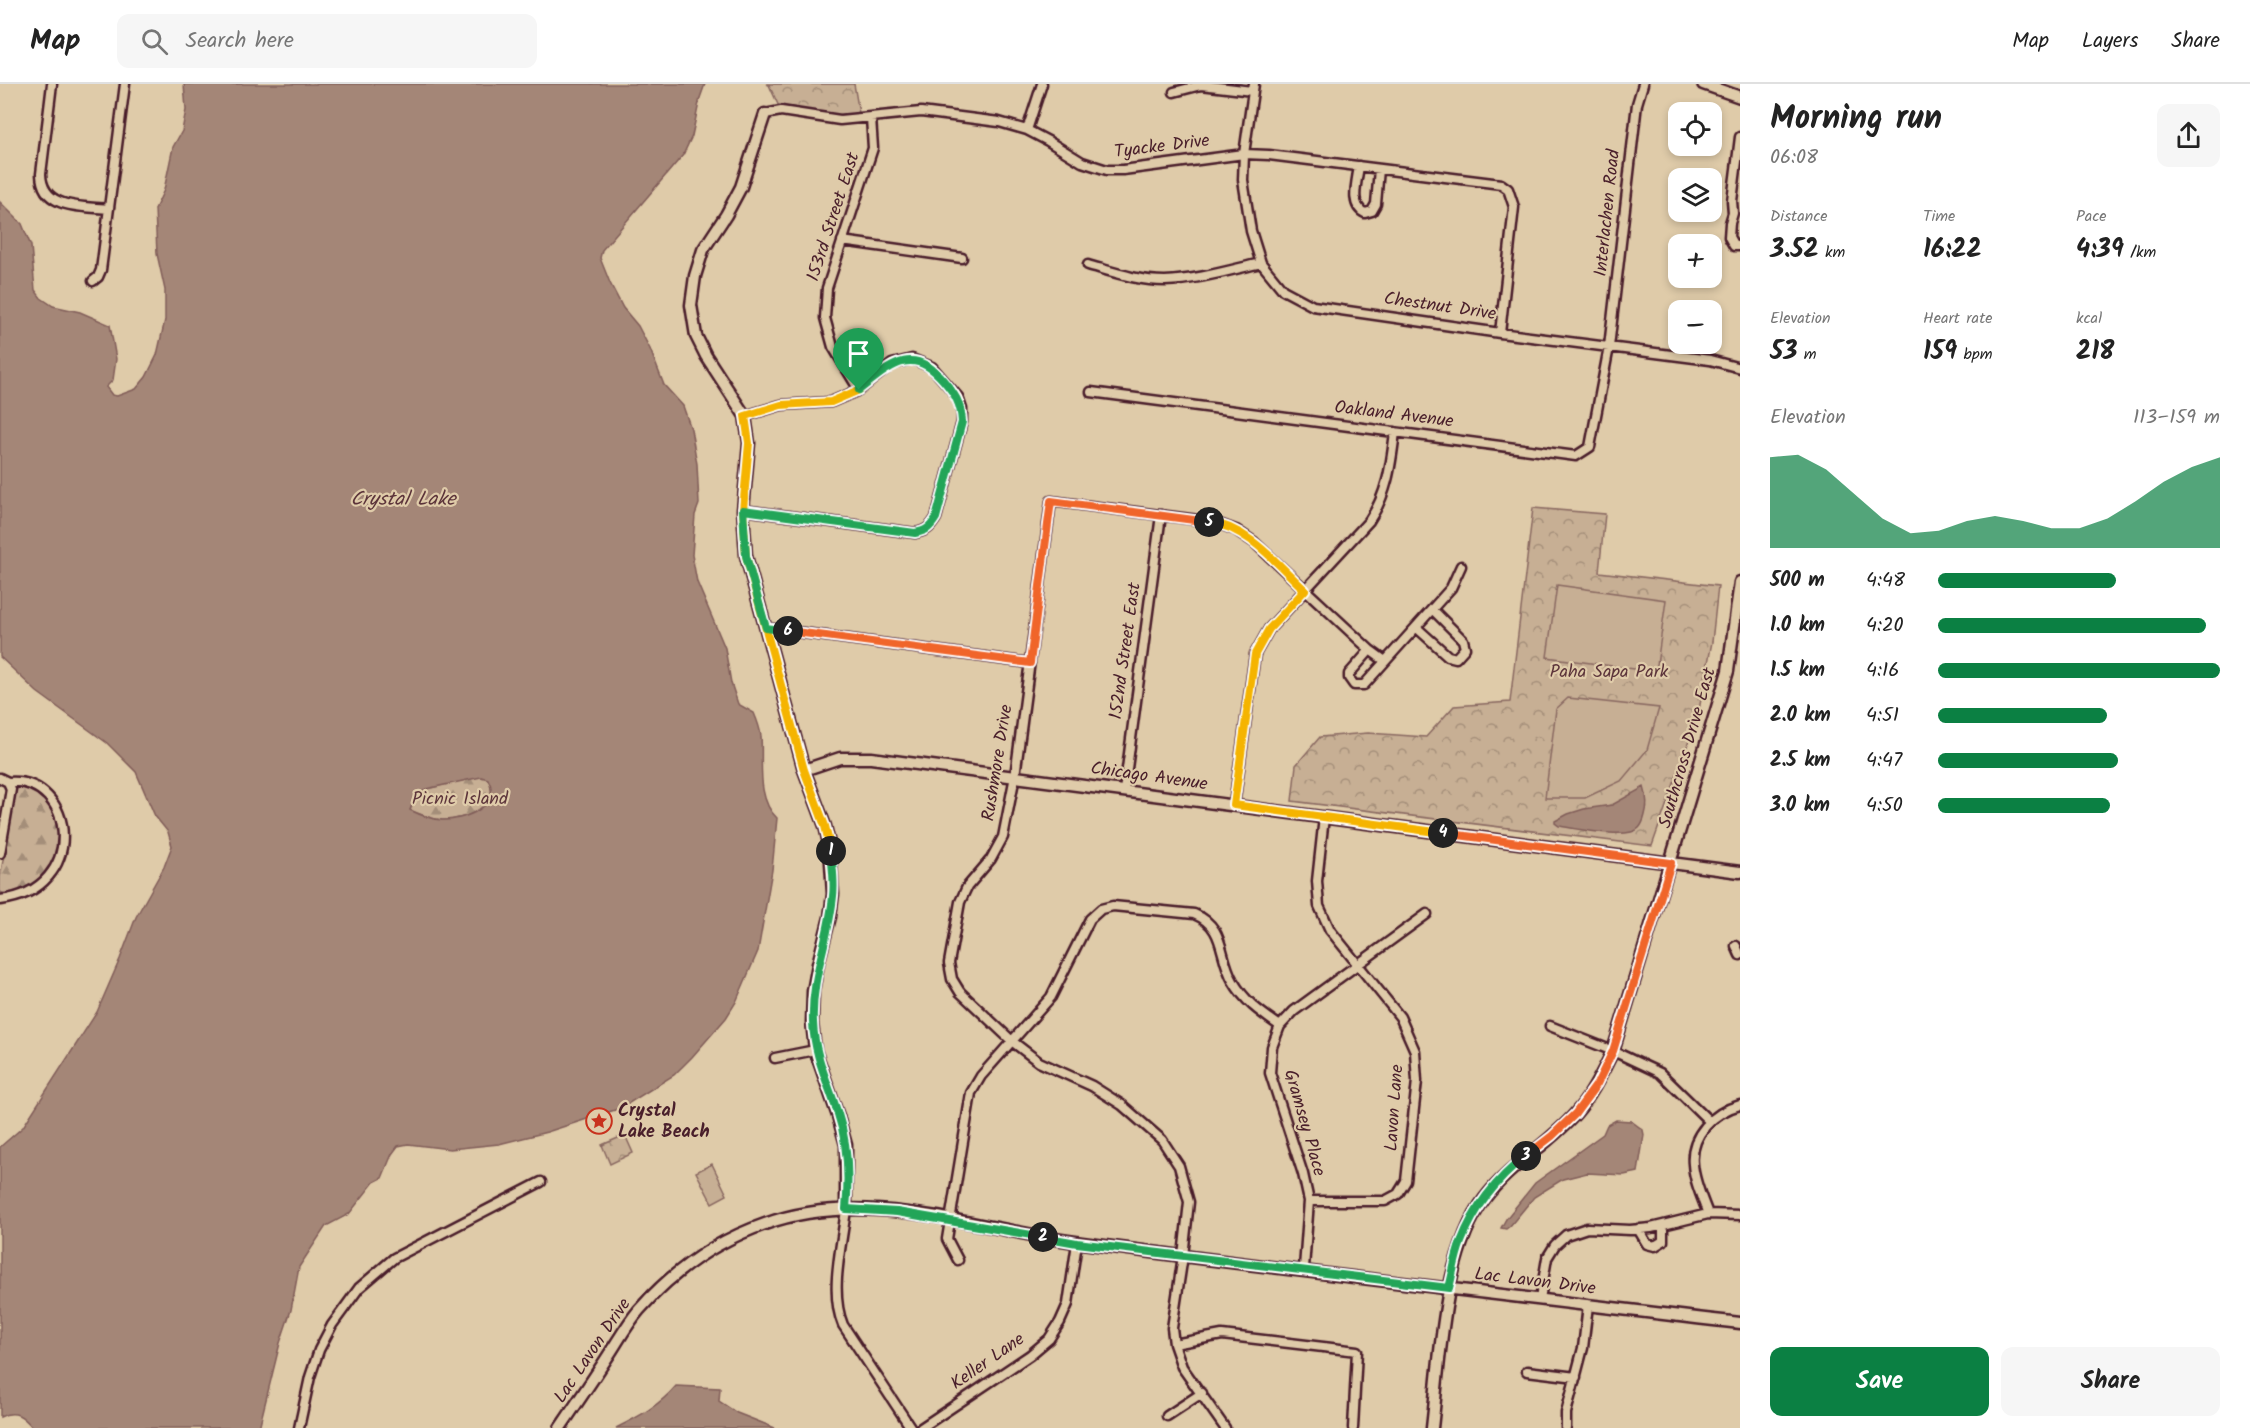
<!DOCTYPE html>
<html lang="en">
<head>
<meta charset="utf-8">
<style>
  body { margin:0; font-family:Kalam,sans-serif; background:#f6f6f6; color:#222; height:100vh; display:flex; flex-direction:column; font-size:22px; white-space:nowrap }
  * { box-sizing:border-box; margin:0 }
  p { font-size:20px; color:#767676 }
  .icon { flex:none; width:33px; height:33px; fill:none; stroke:currentColor; stroke-width:2; stroke-linecap:round; stroke-linejoin:round }
  .map { position:relative; flex:1; overflow:hidden }
  .details { display:flex; flex-direction:column; background:#fff; width:510px }
  .details>* { flex:none }
  .buttons { position:absolute; left:1668px; top:18px; display:grid; gap:12px }
  .buttons a { display:grid; place-items:center; width:54px; height:54px; border-radius:12px; background:#fff; box-shadow:0 3px 9px #0003; font-size:30px }
  .pin { position:absolute; display:grid; place-items:center; width:51px; height:51px; color:#fff; margin:-62px -26px; border-radius:50% 50% 50% 0; rotate:-45deg; box-shadow:0 0 6px #0007 }
  .pin .icon { rotate:45deg }
  .km { position:absolute; width:30px; height:30px; margin:-15px; border-radius:50%; background:#222; color:#fff; font-size:16px; line-height:30px; text-align:center }
  .round { display:grid; place-items:center; flex:none; width:63px; height:63px; border-radius:12px; background:#f6f6f6 }
  .head { display:flex; align-items:center; justify-content:space-between; height:102px; padding:0 30px }
  h1 { font-size:33px; font-weight:600; line-height:45px }
  .stats { display:grid; grid-template-columns:repeat(3,1fr); gap:9px; height:102px; padding:6px 30px }
  .stats div { display:grid; align-content:center }
  .stats b { font-size:26px; font-weight:600 }
  .stats small { font-size:16px; font-weight:400 }
  .stats p { font-size:16px }
  .chart { height:168px; padding:12px 30px }
  .chart p { display:flex; justify-content:space-between }
  .chart svg { width:100%; height:108px; margin-top:6px; fill:#0b8043; opacity:.7 }
  .cta { display:flex; gap:12px; margin-top:auto; padding:12px 30px }
  .cta a { flex:1; height:69px; border-radius:12px; background:#0b8043; color:#fff; font-size:24px; font-weight:600; line-height:69px; text-align:center }
  .cta a+a { background:#f6f6f6; color:#222 }
  ul { padding:0 30px; list-style:none; font-size:20px }
  li { display:grid; grid-template-columns:96px 72px 1fr; align-items:center; height:45px }
  li i { height:15px; border-radius:8px; background:#0b8043 }
  header { display:flex; align-items:center; gap:36px; box-sizing:border-box; height:84px; padding:0 30px; background:#fff; border-bottom:2px solid #e0e0e0 }
  header strong { font-size:28px }
  nav { display:flex; gap:33px; margin-inline-start:auto; font-size:21px }
  .search { width:420px; height:54px; background:#f6f6f6; display:flex; align-items:center; gap:15px; box-sizing:border-box; padding:0 21px; border-radius:12px; color:#767676; font-size:22px }
  main { display:flex; flex:1; min-height:0 }
  .map>svg:first-child { display:block }
</style>
</head>
<body>
<header>
<strong>Map</strong>
<div class="search"><svg class="icon" aria-label="search" viewBox="0 0 24 24"><circle cx="10" cy="10" r="6"/><path d="M15 15l6 6"/></svg>Search here</div>
<nav><a>Map</a><a>Layers</a><a>Share</a></nav>
</header>
<main>
<div class="map">
<svg width="1740" height="1344" viewBox="0 0 1740 1344">
  <defs>
    <pattern id="forest-firs" width="22" height="20" patternUnits="userSpaceOnUse" patternTransform="scale(1.5)"><rect width="22" height="20" fill="#c7af94"/><path d="M5 1l3.5 6h-7zM16 11l3.5 6h-7z" fill="#a48e79"/></pattern>
    <pattern id="park-crowns" width="20" height="18" patternUnits="userSpaceOnUse" patternTransform="scale(1.5)"><rect width="20" height="18" fill="#c7af94"/><path d="M2 6a3 3 0 1 1 6 0M12 15a3 3 0 1 1 6 0" fill="none" stroke="#a48e79"/></pattern>
  </defs>
  <rect width="100%" height="100%" fill="#dfcba9"/>
  <filter id="ink" filterUnits="userSpaceOnUse"><feTurbulence type="fractalNoise" baseFrequency=".0167" numOctaves="2"/><feDisplacementMap in="SourceGraphic" scale="12" xChannelSelector="R" yChannelSelector="G"/><feConvolveMatrix kernelMatrix="1 2 1 2 8 2 1 2 1" color-interpolation-filters="sRGB"/></filter>
  <g filter="url(#ink)">
    <path fill="url(#forest-firs)" stroke="#886760" stroke-width="1.5" d="M481 692 488 695C503 722 463 737 442 736 431 735 420 730 410 726L416 712 426 705Z
      M22 701C28 704 38 707 43 712 55 724 63 749 59 765 54 786 22 820 0 808V793L15 710 17 704Z"/>
    <path fill="url(#park-crowns)" stroke="#886760" stroke-width="1.5" d="M766 0H854L860 35 781 27 769 1Z
      M1533 424 1605 430 1599 488 1718 502 1712 558 1698 631 1652 762 1292 717 1296 681 1320 653 1368 649 1426 653 1454 622 1510 618Z
      M625 1051 633 1069 610 1080 602 1061Z"/>
    <path fill="#c7af94" stroke="#886760" stroke-width="1.5" d="M1557 501 1666 516 1656 588 1547 573Z
      M1568 614 1659 624 1647 666 1621 697 1585 714H1545L1556 625Z
      M712 1080 727 1111 712 1119 696 1088Z"/>
    <path fill="#a48677" stroke="#805d59" stroke-width="1.5" fill-rule="evenodd" d="M184 0H705L700 14 692 52 683 71 602 166 600 174 610 199 623 224 638 242 650 265 664 301 683 322 691 345 697 380 699 420 695 431 692 471 697 498 725 564 731 599 738 620 754 629C757 636 760 644 761 652 763 678 756 715 777 734L772 786 758 867 736 918 726 934 692 973 674 991 621 1024 547 1048 499 1060 450 1065 408 1060 398 1062 392 1070 382 1094 374 1098 349 1130 326 1142 299 1183 291 1226 280 1259 259 1344H33C23 1332 15 1325 0 1333V1063L23 1043 97 928 120 875 136 833 164 783 172 762 168 748 155 732 136 688 107 659 37 608 0 573V118L22 140 31 162 35 206 41 214 53 222 80 228 110 241 116 275 113 296 106 303 112 311 117 312 136 305 146 293 157 271 165 236V206L157 170 155 125 164 106 173 63 182 47 186 26ZM481 693 488 695C503 722 463 737 442 736 431 735 420 731 410 726L416 712 426 705Z
      M1644 703C1647 712 1648 721 1645 731 1644 735 1642 741 1639 744 1628 756 1575 744 1559 742L1555 739V737L1568 730 1584 725 1612 721Z
      M1616 1036 1631 1037 1643 1046 1644 1051 1638 1088 1624 1091 1587 1089 1563 1095 1534 1113 1510 1142 1506 1145 1501 1144 1506 1135 1535 1099 1603 1050 1607 1041Z
      M676 1302 720 1304 719 1317 737 1329 775 1344H616C638 1333 659 1322 676 1302Z"/>
    <g fill="none" stroke-linecap="round" stroke-linejoin="round">
      <g stroke="#4a1f2b" stroke-width="13">
        <path id="minor" d="M52 0 41 90C42 126 83 122 109 125
          M1254 0 1244 70 1243 96 1251 147 1261 179 1283 206 1313 222 1500 249 1710 276 1740 284
          M1174 8 1201 1 1252 7
          M765 30 781 27 840 36 921 28 999 38 1027 46 1048 57 1082 78 1107 86H1123L1244 70 1269 71 1501 100 1508 105 1514 123 1500 249
          M1027 46 1042 0
          M1740 53 1732 117 1733 129 1730 139 1729 153 1734 162H1740
          M1359 82C1357 98 1349 122 1365 129L1372 127 1376 120 1379 85
          M842 157 962 174
          M1088 181C1113 188 1139 197 1165 197 1197 196 1230 186 1261 179
          M93 197 98 193 101 186 125 0
          M859 306 833 263 825 234 827 204 873 64 871 34
          M1091 308 1576 372 1590 363 1609 263 1637 20 1643 0
          M743 426 915 449C926 447 930 444 936 434L962 338V325L958 313 932 283 912 275 892 280 859 306 831 318 781 321 745 332
          M766 544 1030 579
          M1417 544 1448 572 1456 574 1465 564 1463 556 1433 526
          M1370 566 1349 590V594L1354 601H1364L1451 504 1461 482
          M0 694 8 698 11 705 0 769
          M1124 707 1161 431
          M1234 721 1255 570 1269 545 1369 437C1388 409 1391 380 1395 348
          M0 816C89 806 76 692 8 698
          M1736 862 1740 871
          M1550 942 1613 967 1660 989 1709 1037
          M775 974 815 966
          M1309 1117H1385L1398 1110 1406 1097 1417 997 1415 967 1400 933 1330 846 1319 822 1317 797 1324 733
          M846 1125C842 1161 829 1208 843 1241L911 1344
          M1708 1130C1702 1114 1694 1097 1693 1080 1690 1051 1714 1028 1740 1021
          M1638 1145 1647 1160 1655 1162 1663 1157V1141
          M958 1176 947 1155 971 1009 981 992 1051 913 1090 835 1101 825 1113 822 1194 830C1226 843 1218 871 1233 897 1245 918 1260 928 1280 942
          M1307 1187 1304 1184 1309 1117 1303 1090 1270 989 1272 963 1280 942 1294 927 1427 830
          M1540 1215 1547 1174 1555 1161 1566 1151 1587 1144 1630 1146 1651 1144 1708 1130 1740 1131
          M1174 1260 1222 1251 1357 1267 1353 1344
          M1527 1287 1576 1293
          M1167 1332 1202 1309
          M299 1344 310 1293 319 1266 332 1241 359 1204 394 1174 541 1098
          M921 1344 1030 1271 1049 1255 1060 1238 1068 1220 1077 1159
          M1225 1344 1182 1283 1174 1260 1172 1244 1183 1172 1189 1118 1179 1082 1162 1056 1122 1021 1092 1002 1039 978 1013 958 960 908 952 895 949 879 960 818 967 803 991 775 1003 753 1015 692 1051 417 1214 438 1236 446 1254 458 1370 566 1385 577
          M1566 1344V1329L1583 1264 1588 1221"/>
      </g>
      <g stroke="#4a1f2b" stroke-width="15">
        <path id="tertiary" d="M1703 0 1740 13
          M765 30 741 103 726 131 703 166 695 192 691 221 696 252 706 272 745 332 749 359 743 426 746 472 804 686 825 742 830 764 833 810 830 833 818 880 813 907 812 938 815 966 838 1032 846 1061V1125
          M804 686 840 674H871L1740 788
          M560 1344C577 1319 594 1294 610 1269 619 1255 628 1239 639 1226 673 1187 716 1157 765 1140 868 1103 978 1146 1082 1159 1301 1188 1521 1213 1740 1239
          M1432 1344C1440 1276 1443 1169 1485 1114 1511 1080 1548 1061 1575 1030 1592 1011 1602 989 1613 967L1728 587 1740 498"/>
      </g>
      <use href="#minor" stroke="#dfcba9" stroke-width="8"/>
      <use href="#tertiary" stroke="#dfcba9" stroke-width="10"/>
    </g>
  </g>
  <g fill="none" stroke-linecap="round" stroke-linejoin="round" filter="url(#ink)">
    <g stroke="#fff" stroke-width="12">
      <path id="split-1" d="M831 767 825 742 804 686 746 472 743 426 749 359 745 332 781 321 831 318 859 306"/>
    </g>
    <g stroke="#fff" stroke-width="12">
      <path id="split-2" d="M831 767C832 782 835 797 833 812 829 856 811 892 813 938 814 971 828 999 838 1030 848 1060 849 1094 846 1125L897 1128 1043 1153"/>
    </g>
    <g stroke="#fff" stroke-width="12">
      <path id="split-3" d="M1043 1153 1077 1159 1449 1204C1453 1189 1455 1173 1461 1158 1474 1124 1498 1094 1526 1072"/>
    </g>
    <g stroke="#fff" stroke-width="12">
      <path id="split-4" d="M1443 749 1671 779 1613 967 1597 1000 1575 1030 1552 1052 1526 1072"/>
    </g>
    <g stroke="#fff" stroke-width="12">
      <path id="split-5" d="M1209 438C1248 443 1277 480 1305 506L1269 545 1255 570 1234 721 1443 749"/>
    </g>
    <g stroke="#fff" stroke-width="12">
      <path id="split-6" d="M788 547 1030 579 1051 417 1209 438"/>
    </g>
    <g stroke="#fff" stroke-width="12">
      <path id="split-7" d="M788 547 766 544 746 472 743 426 915 449C926 447 930 444 936 434L962 338C961 319 955 310 943 296 912 259 889 283 859 306"/>
    </g>
    <use href="#split-1" stroke="#f5b400" stroke-width="8"/>
    <use href="#split-2" stroke="#22a559" stroke-width="8"/>
    <use href="#split-3" stroke="#22a559" stroke-width="8"/>
    <use href="#split-4" stroke="#f0652b" stroke-width="8"/>
    <use href="#split-5" stroke="#f5b400" stroke-width="8"/>
    <use href="#split-6" stroke="#f0652b" stroke-width="8"/>
    <use href="#split-7" stroke="#22a559" stroke-width="8"/>
  </g>
  <defs>
    <g id="sight-ring" transform="scale(1.35)"><circle r="9.5" fill="#dfcba9" stroke="#c8321e" stroke-width="1.5"/><path d="M0-6L1.8-2.2L6-1.7L2.9 1.2L3.7 5.4L0 3.3L-3.7 5.4L-2.9 1.2L-6-1.7L-1.8-2.2Z" fill="#c8321e"/></g>
  </defs>
  <g fill-rule="evenodd">
    <use href="#sight-ring" x="599" y="1037"/>
  </g>
  <g text-anchor="middle" dominant-baseline="central" stroke-width="4.5" stroke-linejoin="round" paint-order="stroke">
    <g font-size="18" fill="#4a1f2b" stroke="#dfcba9">
      <text transform="translate(1162 63) rotate(-7)">Tyacke Drive</text>
      <text transform="translate(1608 129) rotate(-84)">Interlachen Road</text>
      <text transform="translate(834 133) rotate(-72)">153rd Street East</text>
      <text transform="translate(1440 223) rotate(8)">Chestnut Drive</text>
      <text transform="translate(1394 331) rotate(7)">Oakland Avenue</text>
      <text transform="translate(1126 567) rotate(-82)">152nd Street East</text>
      <text transform="translate(1688 664) rotate(-74)">Southcross Drive East</text>
      <text transform="translate(998 679) rotate(-81)">Rushmore Drive</text>
      <text transform="translate(1149 693) rotate(8)">Chicago Avenue</text>
      <text transform="translate(1395 1024) rotate(-86)">Lavon Lane</text>
      <text transform="translate(1304 1039) rotate(74)">Gramsey Place</text>
      <text transform="translate(1535 1198) rotate(7)">Lac Lavon Drive</text>
      <text transform="translate(593 1267) rotate(-56)">Lac Lavon Drive</text>
      <text transform="translate(988 1278) rotate(-35)">Keller Lane</text>
    </g>
    <g font-size="18" fill="#5d353b" stroke="#dfcba9">
      <text x="1609" y="588">Paha Sapa Park</text>
      <text x="460" y="715">Picnic Island</text>
    </g>
    <g font-size="18" font-weight="bold" fill="#4a1f2b" stroke="#dfcba9" text-anchor="start">
      <text x="618" y="1027">Crystal<tspan x="618" dy="21">Lake Beach</tspan></text>
    </g>
    <g font-size="20" font-style="italic" fill="#5c343a" stroke="#dfcba9">
      <text x="403" y="416">Crystal Lake</text>
    </g>
  </g>
</svg>
<div class="buttons">
<a><svg class="icon" aria-label="locate" viewBox="0 0 24 24"><circle cx="12" cy="12" r="6"/><path d="M12 2v4M12 18v4M2 12h4M18 12h4"/></svg></a>
<a><svg class="icon" aria-label="layers" viewBox="0 0 24 24"><path d="M12 4l9 5-9 5-9-5zM3 14l9 5 9-5"/></svg></a>
<a>+</a>
<a>−</a>
</div>
<div class="pin" style="left:859px;top:306px;background:#1e9e55"><svg class="icon" aria-label="arrive" viewBox="0 0 24 24"><path d="M6 21V4h12l-3 4 3 4H6"/></svg></div>
<b class="km" style="left:831px;top:767px">1</b>
<b class="km" style="left:1043px;top:1153px">2</b>
<b class="km" style="left:1526px;top:1072px">3</b>
<b class="km" style="left:1443px;top:749px">4</b>
<b class="km" style="left:1209px;top:438px">5</b>
<b class="km" style="left:788px;top:547px">6</b>
</div>
<section class="details">
<div class="head"><div><h1>Morning run</h1><p>06:08</p></div><a class="round"><svg class="icon" aria-label="share" viewBox="0 0 24 24"><path d="M12 15V3M7 8l5-5 5 5M5 13v7h14v-7"/></svg></a></div>
<div class="stats">
<div><p>Distance</p><b>3.52<small> km</small></b></div>
<div><p>Time</p><b>16:22</b></div>
<div><p>Pace</p><b>4:39<small> /km</small></b></div>
</div>
<div class="stats">
<div><p>Elevation</p><b>53<small> m</small></b></div>
<div><p>Heart rate</p><b>159<small> bpm</small></b></div>
<div><p>kcal</p><b>218</b></div>
</div>
<div class="chart"><p><span>Elevation</span>113–159 m</p>
<svg viewBox="0 0 160 44" preserveAspectRatio="none"><path d="M0 44V7L10 6L20 12L30 22L40 32L50 38L60 37L70 33L80 31L90 33L100 36L110 36L120 32L130 25L140 17L150 11L160 7V44z"/></svg>
</div>
<ul>
<li><b>500 m</b>4:48<i style="width:63%"></i></li>
<li><b>1.0 km</b>4:20<i style="width:95%"></i></li>
<li><b>1.5 km</b>4:16<i style="width:100%"></i></li>
<li><b>2.0 km</b>4:51<i style="width:60%"></i></li>
<li><b>2.5 km</b>4:47<i style="width:64%"></i></li>
<li><b>3.0 km</b>4:50<i style="width:61%"></i></li>
</ul>
<div class="cta"><a>Save</a><a>Share</a></div>
</section>
</main>
</body>
</html>
